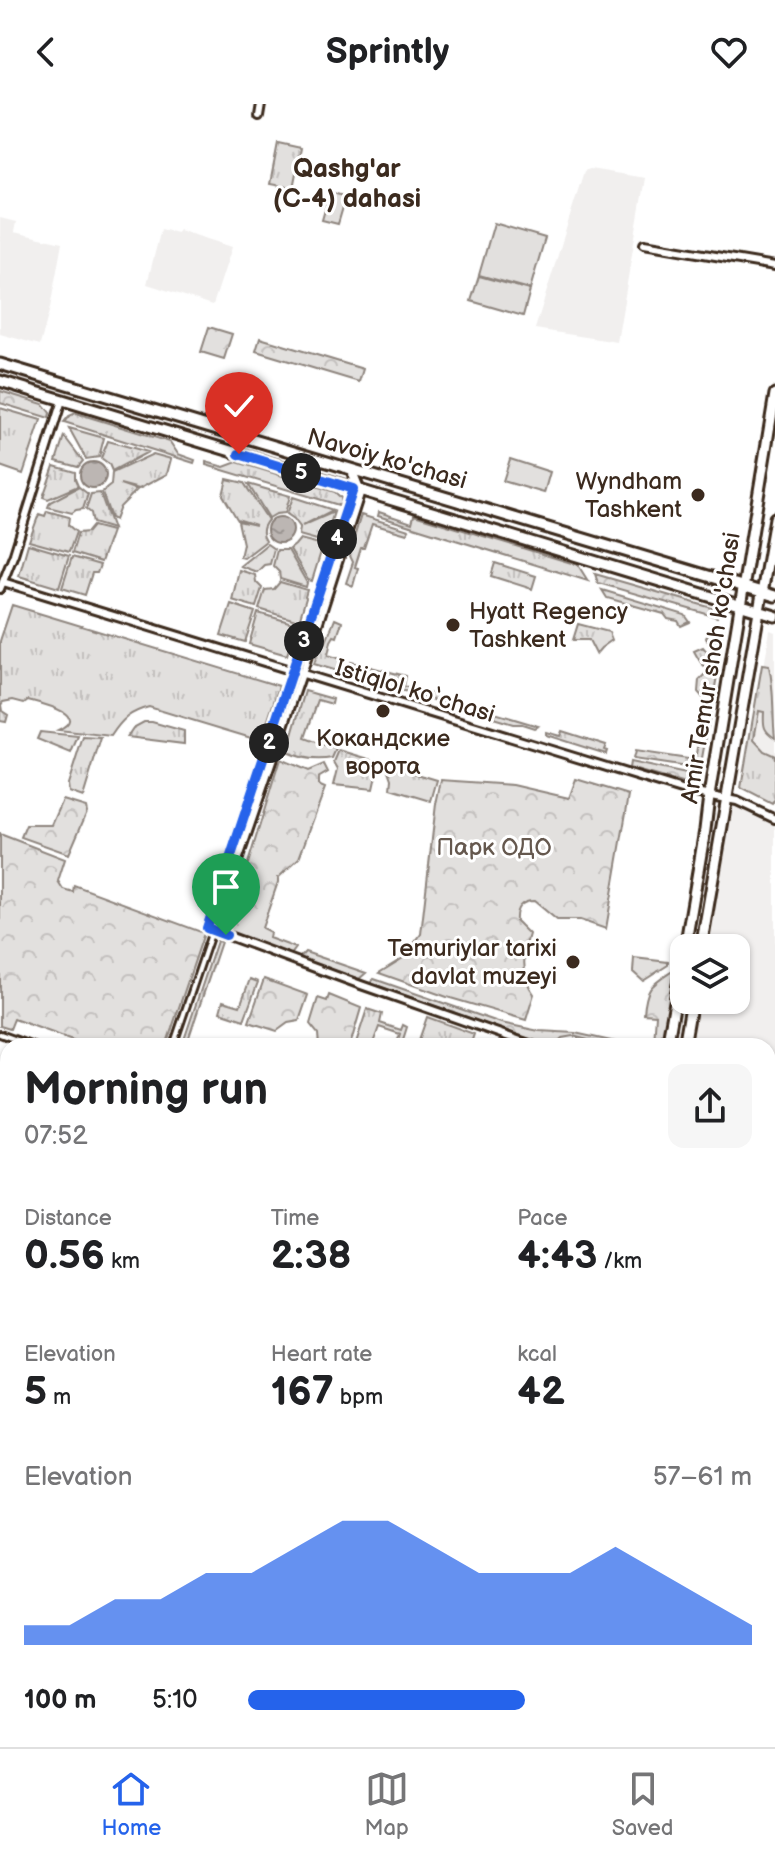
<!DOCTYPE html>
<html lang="en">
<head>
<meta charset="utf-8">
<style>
  body { margin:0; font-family:"Balsamiq Sans",sans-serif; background:#f6f6f6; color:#202124; height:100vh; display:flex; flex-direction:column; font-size:30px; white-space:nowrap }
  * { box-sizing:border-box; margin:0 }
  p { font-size:26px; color:#757577 }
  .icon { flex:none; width:44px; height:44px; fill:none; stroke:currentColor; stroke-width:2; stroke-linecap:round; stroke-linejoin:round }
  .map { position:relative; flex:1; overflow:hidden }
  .drawer { position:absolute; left:0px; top:934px; width:776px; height:710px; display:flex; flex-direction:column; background:#fff; border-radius:24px 24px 0 0; box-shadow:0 2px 6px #0004 }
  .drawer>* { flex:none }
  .fabs { position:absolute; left:670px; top:830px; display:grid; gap:16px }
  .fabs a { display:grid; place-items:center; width:80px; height:80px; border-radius:16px; background:#fff; box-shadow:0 2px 6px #0004; font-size:40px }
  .pin { position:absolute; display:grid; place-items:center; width:68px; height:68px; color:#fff; margin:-82px -34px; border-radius:50% 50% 50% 0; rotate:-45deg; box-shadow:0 0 8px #0007 }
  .pin .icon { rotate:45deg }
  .km { position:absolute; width:40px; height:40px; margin:-20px; border-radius:50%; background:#222; color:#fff; font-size:22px; line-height:40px; text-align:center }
  .round { display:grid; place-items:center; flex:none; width:84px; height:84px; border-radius:16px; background:#f6f6f6 }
  .summary { display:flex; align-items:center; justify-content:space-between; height:136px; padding:0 24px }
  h1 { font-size:44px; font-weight:800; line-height:60px }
  .metrics { display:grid; grid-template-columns:repeat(3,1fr); gap:12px; height:136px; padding:8px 24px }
  .metrics div { display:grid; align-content:center }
  .metrics b { font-size:40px; font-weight:800 }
  .metrics small { font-size:22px; font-weight:400 }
  .metrics p { font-size:22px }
  .chart { height:224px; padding:16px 24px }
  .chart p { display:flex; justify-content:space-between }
  .chart svg { width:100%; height:144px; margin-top:8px; fill:#2563eb; opacity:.7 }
  ul { padding:0 24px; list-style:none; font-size:26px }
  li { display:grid; grid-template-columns:128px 96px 1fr; align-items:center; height:60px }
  li i { height:20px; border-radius:10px; background:#2563eb }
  header { display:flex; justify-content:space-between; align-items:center; height:104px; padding:0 24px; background:#fff; font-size:36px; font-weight:800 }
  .menu { display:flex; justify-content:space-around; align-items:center; height:112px; border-top:2px solid #e0e0e0; background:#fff; font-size:22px; color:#757577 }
  .menu a { display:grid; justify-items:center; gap:4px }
  .menu .current { color:#2563eb }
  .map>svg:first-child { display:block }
</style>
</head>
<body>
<header><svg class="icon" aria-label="back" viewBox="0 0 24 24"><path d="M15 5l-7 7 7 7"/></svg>Sprintly<svg class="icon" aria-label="heart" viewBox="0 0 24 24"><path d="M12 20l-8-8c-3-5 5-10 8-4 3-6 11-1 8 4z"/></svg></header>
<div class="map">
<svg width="775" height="1643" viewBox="0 0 775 1643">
  <defs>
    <pattern id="grass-tufts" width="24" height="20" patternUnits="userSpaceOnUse" patternTransform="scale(2)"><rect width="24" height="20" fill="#e2e0de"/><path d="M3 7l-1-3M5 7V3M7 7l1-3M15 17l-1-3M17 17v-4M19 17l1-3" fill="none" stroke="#c3c0be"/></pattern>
    <pattern id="forest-crowns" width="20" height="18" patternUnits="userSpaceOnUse" patternTransform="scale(2)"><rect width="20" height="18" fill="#e2e0de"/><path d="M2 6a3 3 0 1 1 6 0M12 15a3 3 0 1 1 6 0" fill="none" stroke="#c3c0be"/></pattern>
    <pattern id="water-ripples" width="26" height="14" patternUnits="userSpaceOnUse" patternTransform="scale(2)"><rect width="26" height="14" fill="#bcb6b3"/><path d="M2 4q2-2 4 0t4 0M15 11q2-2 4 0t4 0" fill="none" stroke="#9a9491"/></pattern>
  </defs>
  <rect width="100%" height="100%" fill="#fff"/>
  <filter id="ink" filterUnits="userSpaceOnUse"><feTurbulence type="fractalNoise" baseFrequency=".0125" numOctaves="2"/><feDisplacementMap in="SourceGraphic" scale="16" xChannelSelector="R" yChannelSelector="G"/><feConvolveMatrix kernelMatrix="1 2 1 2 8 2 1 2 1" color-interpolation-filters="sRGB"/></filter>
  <g filter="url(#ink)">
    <path fill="#f1efee" d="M590 65 645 74 617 238 535 225 584 67Z
      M0 114 16 118 14 128 62 139 50 204 40 241 0 230Z
      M161 125 177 129 179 126 232 143 213 201 147 180Z
      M770 526 775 528V697L745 680Z
      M727 696 775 715V1063L768 1060V942H684L692 896H736V844H701Z
      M0 1084 8 1087V1341L0 1338Z"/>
    <path fill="url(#grass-tufts)" stroke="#8e857e" stroke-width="2" d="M278 39 301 44 293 84 270 80Z
      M0 304 41 316 23 370 0 362Z
      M76 309 170 338 178 350 195 356 194 359 64 318 69 312Z
      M69 324 104 334 99 353 86 355Z
      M64 332 83 357 78 363 56 357Z
      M108 337 148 348 112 367 109 360 101 354Z
      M153 350 171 355 167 370 139 385 120 380 137 386 120 403 115 416 111 414 102 388 111 381 112 369Z
      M206 358 224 363 237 358 335 388 341 394 342 402 206 361Z
      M54 362 75 368V375L78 382 48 395 43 393Z
      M227 375 244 379 268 416C262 423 261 430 266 437L244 454 240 453 243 440 238 417 256 421 237 415 223 391Z
      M248 380 290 392 285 409 276 410 269 414Z
      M79 383 88 390 83 405 76 406 72 409 48 403 50 398Z
      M100 389 113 425 93 419 91 409 86 405 91 390Z
      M293 393 333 406 302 422 334 408 324 438 299 431 300 423 294 415 287 410Z
      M47 407 69 413 68 421 76 428 69 448 29 437 39 410 45 412Z
      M379 408 412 419 414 411 578 461 588 477 378 412Z
      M361 411 409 426 407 430 372 420 364 444H361L355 463 358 464 353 482 346 479 353 458 349 450Z
      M93 422 112 427 101 458 72 449 78 429 88 428Z
      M300 435 323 441 312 477 308 476 290 445 295 441Z
      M28 440 69 452 59 484 19 472Z
      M267 440 274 445 270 460 264 461 257 468 240 462Z
      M277 446H288L307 479 306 483 280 475 279 468 273 462Z
      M72 453 100 461 97 469H92L85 491 62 484Z
      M495 459 536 472 532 485 491 472Z
      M239 466 255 471 256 478 262 484 256 503 232 496Z
      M280 478 307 486 305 493 306 494 299 517 259 505 265 486 274 485Z
      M602 486 685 511 690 518 681 522 678 517 668 515 664 510 607 494Z
      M231 500 255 508 245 538 221 531Z
      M12 501 279 582 261 637 149 603C130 608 122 615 111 632L58 626C92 610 38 599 28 596L24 599 13 596 3 598 1 601 2 607 8 611 6 618 0 617V537Z
      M258 509 296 520 287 551 249 540Z
      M335 515 342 518 337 533 334 532 331 537 328 551 344 556 341 568 314 560 319 544 326 538Z
      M578 520 609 528 612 536 601 544 596 550 589 536H573Z
      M721 520 724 521 716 566C702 563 701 560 694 547L703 543 708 549 715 547 714 541 709 540 706 534 708 530 707 528 718 525Z
      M351 558 406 572 404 582 538 622 534 624 522 620H513L348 570Z
      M762 561 769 562C775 589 772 608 775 634 764 627 763 623 764 608L759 607 754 636 764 647 775 652V695L772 700 741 684Z
      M305 587 333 595 332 600 318 596 305 634 336 645 332 654C317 657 300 654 287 648Z
      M144 618H152L184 627V640L127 633 133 624Z
      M562 627 606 641 604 646 607 647 606 650 546 631V628L560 632Z
      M40 628 78 632 71 649 37 635Z
      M83 633 101 634 83 693 69 688 68 680Z
      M339 646 379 658 373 685 334 681 338 665 334 658Z
      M387 661 437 676 431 697 391 685 392 675Z
      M217 837 221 838 186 942H182Z
      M305 848 366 869 359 875 299 854Z
      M634 854 668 858V861L643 877 633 868Z
      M250 875 258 878 244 916 220 908 223 897 240 902Z
      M367 905 382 910 380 919 401 926 403 921 407 923 401 942H396L400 930 379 923 372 942H355Z
      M427 913 474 930 470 942H436L419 936Z
      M382 1636H496L495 1643H389Z"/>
    <path fill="url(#forest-crowns)" stroke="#8e857e" stroke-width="2" d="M209 223 232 230 224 255 201 248Z
      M260 234 363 265 359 278 256 247Z
      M0 287 43 300 50 309 49 314 0 299Z
      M595 470 719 506 717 513 598 479Z
      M705 570 717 572 700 665 633 655 635 647 695 656 705 596 698 588 699 576Z
      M280 655 308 667 324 660 328 668 318 674V681L325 684 299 754 278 774V778L262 824 270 828 269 834 296 844 290 852 227 828Z
      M630 658 691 671V673L698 674 697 682H692L629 664Z
      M576 675 629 691 606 825 580 816H557L534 797C521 797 515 804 516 817L529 830C523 850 521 873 534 890L526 916 447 893 379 869 403 854 421 830 436 700 441 676 513 681 569 694Z
      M63 696 86 703 87 708 69 750 21 733 26 721H52Z
      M0 730 65 755 58 777 63 785 73 788 74 781 204 829 166 942H89L14 915 10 925 0 922Z
      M674 866 662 942H611L573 932 562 934 554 942H549L370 879 374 875 501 919 539 927 575 929 629 941 654 939 656 911 644 910C646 882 652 881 674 866Z
      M264 875 308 891 299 917 288 919 277 927 249 918Z
      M329 891 361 904 351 938 345 942H319L318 930 310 920 318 894 327 897Z
      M768 1072 775 1081V1241L768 1253Z
      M768 1440 775 1447V1643H670L667 1637 662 1636H768Z"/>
    <path fill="#e2e0de" stroke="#8e857e" stroke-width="2" d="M330 88 346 93 338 120 322 116Z
      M494 119 545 134 530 185 479 171Z
      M479 172 530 186 523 212 471 197Z
      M510 355 550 368 544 389 503 377Z"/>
    <path fill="url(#water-ripples)" stroke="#887e77" stroke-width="2" d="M80 371a13 13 0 1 1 26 0a13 13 0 1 1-26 0Z
      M267 426a13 13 0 1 1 26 0a13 13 0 1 1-26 0Z"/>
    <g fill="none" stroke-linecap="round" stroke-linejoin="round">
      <g stroke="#3b2a1e" stroke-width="10">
        <path id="pedestrian" d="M0 930 33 942
          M173 942 212 827"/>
      </g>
      <g stroke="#3b2a1e" stroke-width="12">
        <path id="minor" d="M259 12 261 0
          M644 140 775 162
          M352 365 353 385 347 406 207 824 361 881 535 942
          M3 478 685 687 737 697 775 715
          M0 485 14 450 62 296
          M214 827 306 558 361 387 355 372
          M0 1084 8 1087
          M0 1338 8 1341
          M0 1452 8 1429
          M61 1643 63 1636"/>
      </g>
      <g stroke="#3b2a1e" stroke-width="13">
        <path id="tertiary" d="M768 1339 775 1348"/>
      </g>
      <g stroke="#3b2a1e" stroke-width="14">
        <path id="secondary" d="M0 1510 8 1512
          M0 1521 8 1524
          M180 1636 182 1643
          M259 1636 267 1643
          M276 1636 283 1643
          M200 1643 202 1636"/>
      </g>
      <g stroke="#3b2a1e" stroke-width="15">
        <path id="primary" d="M0 260 775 492
          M0 277 775 512
          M685 844 705 726 709 692 775 290
          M701 844 775 414
          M667 942 684 848
          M684 942 692 896
          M768 1062 775 1069
          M768 1275 775 1264
          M559 1643 560 1636
          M571 1643 572 1636"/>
      </g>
      <use href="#pedestrian" stroke="#fff" stroke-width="4"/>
      <use href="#minor" stroke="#fff" stroke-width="6"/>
      <use href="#tertiary" stroke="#fff" stroke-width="7"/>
      <use href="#secondary" stroke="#fff" stroke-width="8"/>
      <use href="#primary" stroke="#fff" stroke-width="9"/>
    </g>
  </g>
  <g fill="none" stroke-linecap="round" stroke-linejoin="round" filter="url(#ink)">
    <g stroke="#fff" stroke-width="16">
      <path id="route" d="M226 831 207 824 353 385 239 350"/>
    </g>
    <use href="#route" stroke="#2563eb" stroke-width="10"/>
  </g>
  <g fill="#3b2a1e" stroke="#fff" stroke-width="3">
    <circle cx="698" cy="391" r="8"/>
    <circle cx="453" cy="521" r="8"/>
    <circle cx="383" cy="607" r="8"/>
    <circle cx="573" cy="858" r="8"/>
  </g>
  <g text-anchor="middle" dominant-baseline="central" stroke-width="6" stroke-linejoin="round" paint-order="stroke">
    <g font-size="24" fill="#3b2a1e" stroke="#fff">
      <text transform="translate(387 355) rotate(16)">Navoiy ko'chasi</text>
      <text transform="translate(711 564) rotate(-81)">Amir Temur shoh ko'chasi</text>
      <text transform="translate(415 587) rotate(17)">Istiqlol ko‘chasi</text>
    </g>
    <g font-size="24" fill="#3b2a1e" stroke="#fff" text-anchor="end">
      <text x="682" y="377">Wyndham<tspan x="682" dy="28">Tashkent</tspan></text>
      <text x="469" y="507" text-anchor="start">Hyatt Regency<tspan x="469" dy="28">Tashkent</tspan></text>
      <text x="383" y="634" text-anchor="middle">Кокандские<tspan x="383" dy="28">ворота</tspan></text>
      <text x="557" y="844">Temuriylar tarixi<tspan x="557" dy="28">davlat muzeyi</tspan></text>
    </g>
    <g font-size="24" fill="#65584e" stroke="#fff">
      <text x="494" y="743">Парк ОДО</text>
    </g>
    <g font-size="26" font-weight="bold" fill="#3b2a1e" stroke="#fff">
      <text x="347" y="65">Qashg'ar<tspan x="347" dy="30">(C-4) dahasi</tspan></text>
    </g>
  </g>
</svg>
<div class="fabs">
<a><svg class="icon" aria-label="layers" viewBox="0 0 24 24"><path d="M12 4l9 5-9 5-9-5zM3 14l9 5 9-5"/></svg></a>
</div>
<div class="pin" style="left:226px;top:831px;background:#1e9e55"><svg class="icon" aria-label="arrive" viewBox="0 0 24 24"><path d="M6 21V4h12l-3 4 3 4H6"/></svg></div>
<div class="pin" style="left:239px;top:350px;background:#d93025"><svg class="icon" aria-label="check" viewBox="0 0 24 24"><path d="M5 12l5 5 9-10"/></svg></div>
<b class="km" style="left:269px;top:639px">2</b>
<b class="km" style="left:304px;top:537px">3</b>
<b class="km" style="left:337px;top:435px">4</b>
<b class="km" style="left:301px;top:369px">5</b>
<section class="drawer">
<div class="summary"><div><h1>Morning run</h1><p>07:52</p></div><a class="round"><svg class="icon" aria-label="share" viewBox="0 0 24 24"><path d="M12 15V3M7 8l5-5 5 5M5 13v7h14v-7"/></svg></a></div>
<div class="metrics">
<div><p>Distance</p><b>0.56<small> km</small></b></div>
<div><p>Time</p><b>2:38</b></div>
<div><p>Pace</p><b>4:43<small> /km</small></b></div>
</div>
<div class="metrics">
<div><p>Elevation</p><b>5<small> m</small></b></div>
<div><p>Heart rate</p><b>167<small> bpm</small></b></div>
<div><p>kcal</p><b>42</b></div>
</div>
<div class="chart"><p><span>Elevation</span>57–61 m</p>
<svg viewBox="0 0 160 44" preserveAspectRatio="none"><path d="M0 44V38L10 38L20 30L30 30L40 22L50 22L60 14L70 6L80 6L90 14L100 22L110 22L120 22L130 14L140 22L150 30L160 38V44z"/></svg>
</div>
<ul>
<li><b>100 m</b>5:10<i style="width:55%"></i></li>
</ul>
</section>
</div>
<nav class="menu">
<a class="current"><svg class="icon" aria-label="home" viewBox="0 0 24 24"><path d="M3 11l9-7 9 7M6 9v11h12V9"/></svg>Home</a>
<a><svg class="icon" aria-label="map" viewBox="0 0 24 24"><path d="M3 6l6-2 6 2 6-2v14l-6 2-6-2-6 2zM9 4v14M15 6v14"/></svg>Map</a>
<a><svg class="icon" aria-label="saved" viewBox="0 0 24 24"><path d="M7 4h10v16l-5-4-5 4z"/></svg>Saved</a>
</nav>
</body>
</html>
